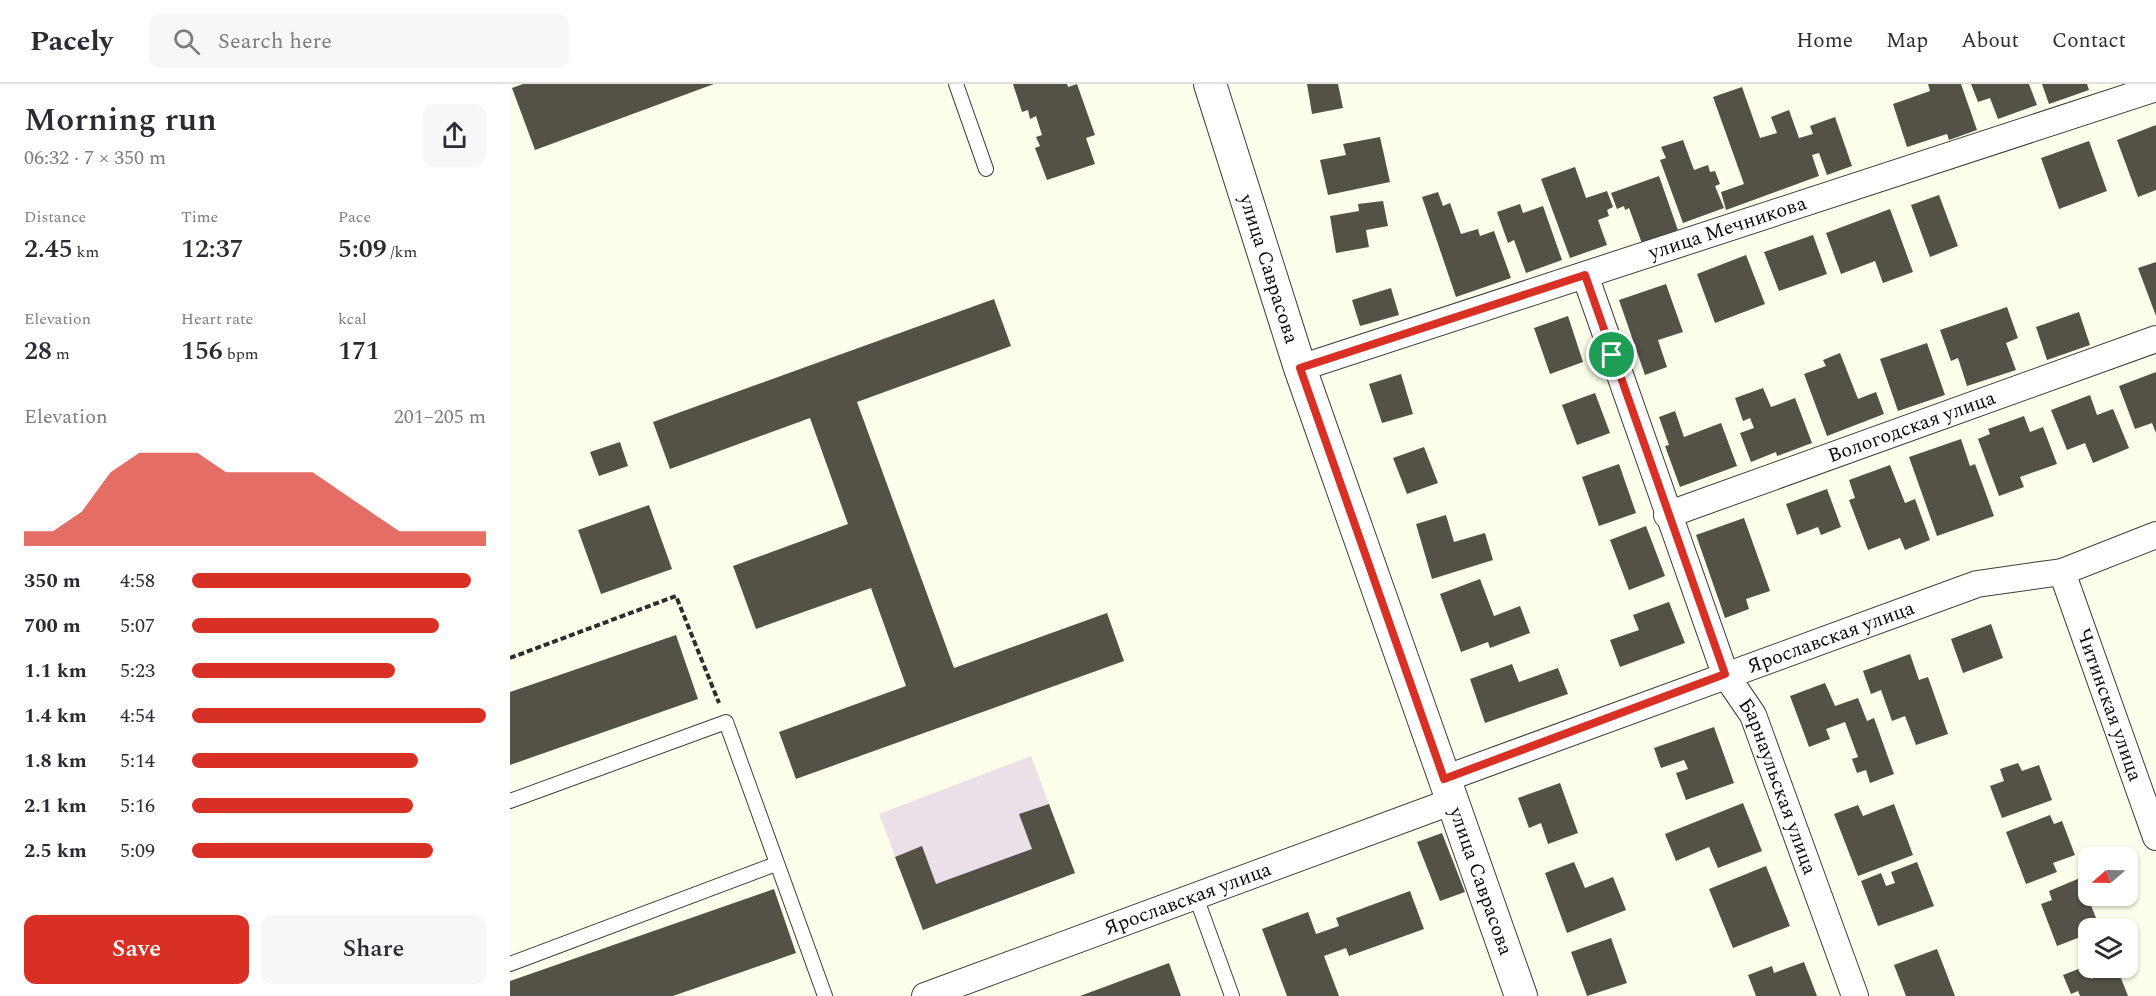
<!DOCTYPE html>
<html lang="en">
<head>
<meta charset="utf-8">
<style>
  body { margin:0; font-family:Spectral,serif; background:#f7f7f7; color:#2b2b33; height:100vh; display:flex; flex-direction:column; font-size:22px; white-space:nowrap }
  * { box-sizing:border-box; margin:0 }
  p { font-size:20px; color:#7c7c81 }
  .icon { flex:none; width:33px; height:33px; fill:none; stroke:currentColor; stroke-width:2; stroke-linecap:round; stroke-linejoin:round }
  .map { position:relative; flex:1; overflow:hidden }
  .drawer { display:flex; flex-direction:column; background:#fff; width:510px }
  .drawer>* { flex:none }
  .needle { width:39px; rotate:250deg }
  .controls { position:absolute; left:1568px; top:762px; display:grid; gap:12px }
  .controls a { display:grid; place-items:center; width:60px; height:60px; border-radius:12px; background:#fff; box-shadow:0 2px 4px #0004; font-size:30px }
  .pin { position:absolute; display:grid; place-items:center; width:51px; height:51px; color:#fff; margin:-26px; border:3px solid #fff; border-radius:50%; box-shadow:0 2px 6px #0007 }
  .round { display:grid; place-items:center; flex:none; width:63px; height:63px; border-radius:12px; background:#f7f7f7 }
  .overview { display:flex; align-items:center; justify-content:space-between; height:102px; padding:0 24px }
  h1 { font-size:33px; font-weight:600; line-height:45px }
  .stats { display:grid; grid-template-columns:repeat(3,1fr); gap:9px; height:102px; padding:6px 24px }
  .stats div { display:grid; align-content:center }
  .stats b { font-size:26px; font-weight:600 }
  .stats small { font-size:16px; font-weight:400 }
  .stats p { font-size:16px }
  .chart { height:168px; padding:12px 24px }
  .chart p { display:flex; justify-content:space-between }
  .chart svg { width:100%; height:108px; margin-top:6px; fill:#d93025; opacity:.7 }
  .action { display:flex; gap:12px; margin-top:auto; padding:12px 24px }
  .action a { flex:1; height:69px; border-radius:12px; background:#d93025; color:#fff; font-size:24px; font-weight:600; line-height:69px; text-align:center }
  .action a+a { background:#f7f7f7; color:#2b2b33 }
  ul { padding:0 24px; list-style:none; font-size:20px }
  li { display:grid; grid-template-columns:96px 72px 1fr; align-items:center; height:45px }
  li i { height:15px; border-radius:8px; background:#d93025 }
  header { display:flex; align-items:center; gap:36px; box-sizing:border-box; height:84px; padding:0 30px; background:#fff; border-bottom:2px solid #e1e1e2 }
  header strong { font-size:28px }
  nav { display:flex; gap:33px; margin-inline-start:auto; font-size:21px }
  .search { width:420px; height:54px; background:#f7f7f7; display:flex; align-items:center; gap:15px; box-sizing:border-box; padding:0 21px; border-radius:12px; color:#7c7c81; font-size:22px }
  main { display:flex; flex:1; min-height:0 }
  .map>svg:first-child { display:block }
</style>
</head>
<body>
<header>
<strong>Pacely</strong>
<div class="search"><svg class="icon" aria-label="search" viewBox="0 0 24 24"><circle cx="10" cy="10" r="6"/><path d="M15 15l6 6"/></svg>Search here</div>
<nav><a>Home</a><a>Map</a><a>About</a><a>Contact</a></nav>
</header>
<main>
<section class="drawer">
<div class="overview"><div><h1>Morning run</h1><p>06:32 · 7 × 350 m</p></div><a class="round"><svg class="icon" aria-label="share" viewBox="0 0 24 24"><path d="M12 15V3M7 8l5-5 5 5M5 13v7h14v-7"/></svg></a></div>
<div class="stats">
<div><p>Distance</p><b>2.45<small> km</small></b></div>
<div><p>Time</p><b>12:37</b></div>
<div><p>Pace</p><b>5:09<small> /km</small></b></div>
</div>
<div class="stats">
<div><p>Elevation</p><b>28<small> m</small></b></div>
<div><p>Heart rate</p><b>156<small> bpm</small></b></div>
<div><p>kcal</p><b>171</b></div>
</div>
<div class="chart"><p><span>Elevation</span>201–205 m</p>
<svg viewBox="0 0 160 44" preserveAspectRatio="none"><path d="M0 44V38L10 38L20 30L30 14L40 6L50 6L60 6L70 14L80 14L90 14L100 14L110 22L120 30L130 38L140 38L150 38L160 38V44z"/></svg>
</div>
<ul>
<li><b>350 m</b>4:58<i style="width:95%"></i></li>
<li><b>700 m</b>5:07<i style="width:84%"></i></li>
<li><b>1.1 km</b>5:23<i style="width:69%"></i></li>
<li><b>1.4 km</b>4:54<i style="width:100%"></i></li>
<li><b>1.8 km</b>5:14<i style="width:77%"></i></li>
<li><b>2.1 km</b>5:16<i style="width:75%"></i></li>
<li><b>2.5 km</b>5:09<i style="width:82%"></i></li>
</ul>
<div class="action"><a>Save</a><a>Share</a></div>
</section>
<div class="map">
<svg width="1646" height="912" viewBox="0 0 1646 912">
  <rect width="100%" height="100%" fill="#fcffea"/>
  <path fill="#ebdfe8" d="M521 672 565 789 413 846 369 730Z"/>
  <path fill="#545147" d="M13 0H204L25 66 2 4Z
    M503 0H557L558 3 567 0 585 51 576 54 585 80 537 96 525 64 530 62 526 53 532 51 526 32 520 35 518 26 512 28Z
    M797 0H828L833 24 802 30Z
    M1418 0H1451L1467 46 1439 56 1437 50 1397 63 1383 20 1420 7Z
    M1461 0H1519L1527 21 1488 35 1480 14 1468 18Z
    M1532 0H1577L1579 6 1539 20Z
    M1232 3 1250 54 1267 49 1261 33 1279 26 1289 54 1303 50 1300 42 1325 33 1342 82 1317 91 1309 69 1302 71 1309 92 1216 126 1211 108 1234 100 1203 13Z
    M1646 41V106L1628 113 1607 56Z
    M870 53 880 98 818 111 810 76 836 71 833 60Z
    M1173 56 1184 86 1198 81 1200 88 1205 87 1210 100 1205 102 1214 124 1173 139 1150 76 1156 74 1151 63Z
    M1579 57 1597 107 1549 125 1531 74Z
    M1065 83 1076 114 1097 107 1103 123 1097 126 1099 132 1088 136 1097 161 1060 174 1031 95Z
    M1149 92 1170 152 1134 165 1119 124 1115 126 1114 122 1107 125 1101 109Z
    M928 108 933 122 940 119 951 150 968 145 970 152 984 147 1001 194 946 213 912 113Z
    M1429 111 1448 162 1420 173 1401 121Z
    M873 117 878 142 856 146 859 163 826 169 820 132 849 127 848 120Z
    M1010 120 1013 129 1033 122 1052 176 1016 189 1004 156 998 159 987 128Z
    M1380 125 1403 188 1373 199 1365 177 1331 190 1316 149Z
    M1303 151 1317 190 1269 207 1254 168Z
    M1236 171 1255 220 1205 239 1187 190Z
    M1646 178V232L1628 184Z
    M1156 200 1173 248 1148 256 1157 283 1135 291 1109 216Z
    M881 204 889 231 850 242 842 216Z
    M484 215 501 262 347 318 444 584 597 529 614 577 286 695 269 648 396 602 361 504 246 545 223 482 338 440 300 334 160 385 143 338Z
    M1497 223 1508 254 1496 259 1506 286 1457 302 1448 274 1441 277 1430 246Z
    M1569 228 1580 261 1537 276 1526 243Z
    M1058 232 1073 278 1040 290 1024 244Z
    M1417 259 1435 311 1388 327 1370 275Z
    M1330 269 1348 315 1366 308 1374 330 1317 352 1294 290 1316 282 1313 276Z
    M1646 288V349L1642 339 1625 345 1609 302Z
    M891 290 903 330 872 339 859 300Z
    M1253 304 1261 323 1285 314 1302 359 1267 372 1266 368 1241 378 1230 349 1244 344 1240 334 1233 337 1225 314Z
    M1085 309 1100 349 1067 361 1052 321Z
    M1580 311 1587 331 1603 325 1619 364 1583 379 1575 359 1557 366 1541 326Z
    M1165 327 1174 353 1211 339 1227 382 1170 403 1155 362 1159 361 1149 333Z
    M1514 332 1520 348 1533 343 1547 380 1510 393 1514 403 1489 412 1468 355 1480 350 1478 345Z
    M1451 355 1460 382 1465 380 1484 432 1427 452 1399 373Z
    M110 358 118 382 89 392 80 368Z
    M914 363 928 399 897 410 883 374Z
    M1109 380 1126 429 1089 442 1072 393Z
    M1380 381 1395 419 1405 415 1420 456 1395 466 1390 454 1358 466 1339 416 1345 414 1339 396Z
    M1317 405 1331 443 1311 451 1308 443 1287 451 1276 420Z
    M139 421 162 485 91 510 68 446Z
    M936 431 944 458 975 449 983 476 922 495 906 440Z
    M1234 434 1260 507 1236 515 1239 525 1215 534 1186 451Z
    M1136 442 1155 492 1119 506 1100 456Z
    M970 495 984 532 1010 522 1020 549 980 564 978 558 951 568 930 510Z
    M1159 518 1175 559 1110 583 1100 556 1129 546 1123 531Z
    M1481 540 1493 574 1453 589 1441 555Z
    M166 551 188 615 0 681V608Z
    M1400 570 1409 596 1418 593 1438 650 1406 661 1395 632 1382 637 1371 606 1361 610 1353 587Z
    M1002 580 1009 598 1048 584 1058 610 975 639 960 595Z
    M1315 599 1325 622 1348 614 1357 637 1364 634 1384 690 1360 699 1356 686 1347 689 1342 675 1348 673 1335 638 1316 645 1320 655 1299 663 1280 612Z
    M1204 643 1224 699 1176 716 1166 689 1178 685 1174 676 1151 684 1144 664Z
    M1508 679 1512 687 1529 681 1542 716 1492 734 1480 702 1494 697 1490 685Z
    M1050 699 1068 749 1038 760 1031 739 1019 744 1008 714Z
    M1233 719 1252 767 1208 784 1199 763 1166 777 1155 750Z
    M539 720 565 789 413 846 385 773 412 762 426 800 522 765 509 730Z
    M1384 720 1403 771 1348 792 1324 730 1348 721 1353 732Z
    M1540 731 1544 740 1552 737 1565 771 1543 779 1547 788 1516 800 1496 748Z
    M932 749 955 808 930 817 907 758Z
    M1064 778 1075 804 1103 793 1116 826 1057 849 1035 789Z
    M1407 778 1424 822 1368 842 1351 797 1371 789 1376 802 1385 799 1381 788Z
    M1256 782 1280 842 1223 864 1199 805Z
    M1570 794 1590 844H1578V850L1547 862 1531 820 1542 816 1539 807Z
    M264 805 286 869 163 912H0V897Z
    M900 807 914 845 839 872 836 864 814 872 829 912H777L752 845 798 828 806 850 829 842 826 834Z
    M1101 854 1117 899 1077 912 1061 868Z
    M1427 865 1445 912H1396L1384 881Z
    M1294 878 1307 912H1246L1238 891 1262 882 1264 889Z
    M659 879 671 912H570Z
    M1576 882 1581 895 1607 884 1618 912H1570L1568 907 1561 910 1553 891Z"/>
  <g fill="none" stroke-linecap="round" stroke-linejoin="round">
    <g stroke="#3e3e3e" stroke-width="16">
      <path id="service" d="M446 0 476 85
        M0 717 216 638 315 912
        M686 813 722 912
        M0 880 266 780"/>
    </g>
    <g stroke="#3e3e3e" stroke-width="28">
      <g id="minor">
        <path id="s1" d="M1075 191 1215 590 1243 631 1345 912"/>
        <path id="s2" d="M790 284 1646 4"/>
        <path id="s3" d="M1157 431 1646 255"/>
        <path id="s4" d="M1552 488 1646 753"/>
        <path id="s5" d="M934 695 1467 500 1552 488 1646 451"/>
        <path id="s6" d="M415 912 943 717"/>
      </g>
    </g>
    <g stroke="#3e3e3e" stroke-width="34">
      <g id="tertiary">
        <path id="s7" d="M700 0 790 284 1011 912"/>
      </g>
    </g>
    <path stroke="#2d2d2d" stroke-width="4" stroke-dasharray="6 3" stroke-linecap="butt" d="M0 574 166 512 209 619"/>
    <use href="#service" stroke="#fff" stroke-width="14"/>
    <use href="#minor" stroke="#fff" stroke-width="26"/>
    <use href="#tertiary" stroke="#fff" stroke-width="32"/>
  </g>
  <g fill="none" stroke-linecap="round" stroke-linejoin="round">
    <g stroke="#fff" stroke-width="12">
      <path id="route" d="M1075 191 1215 590 934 695 790 284Z"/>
    </g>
    <use href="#route" stroke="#d93025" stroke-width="8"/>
  </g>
  <g text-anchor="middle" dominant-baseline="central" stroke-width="6" stroke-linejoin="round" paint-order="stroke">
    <g font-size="20" fill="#0b0b0b" stroke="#fff">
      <text stroke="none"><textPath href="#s2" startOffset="450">улица Мечникова</textPath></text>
      <text stroke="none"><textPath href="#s7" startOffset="194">улица Саврасова</textPath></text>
      <text stroke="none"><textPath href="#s3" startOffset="260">Вологодская улица</textPath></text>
      <text stroke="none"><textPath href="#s5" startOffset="412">Ярославская улица</textPath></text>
      <text stroke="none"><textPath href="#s4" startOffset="141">Читинская улица</textPath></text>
      <text stroke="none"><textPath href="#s1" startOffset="548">Барнаульская улица</textPath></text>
      <text stroke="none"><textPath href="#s7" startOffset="842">улица Саврасова</textPath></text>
      <text stroke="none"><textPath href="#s6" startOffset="280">Ярославская улица</textPath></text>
    </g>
  </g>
</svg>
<div class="controls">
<a><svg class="needle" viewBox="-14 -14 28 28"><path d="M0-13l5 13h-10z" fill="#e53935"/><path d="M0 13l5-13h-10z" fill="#7c7c81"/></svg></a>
<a><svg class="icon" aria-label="layers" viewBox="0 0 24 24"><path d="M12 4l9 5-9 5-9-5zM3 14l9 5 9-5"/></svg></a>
</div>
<div class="pin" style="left:1102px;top:271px;background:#1e9e55"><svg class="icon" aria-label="arrive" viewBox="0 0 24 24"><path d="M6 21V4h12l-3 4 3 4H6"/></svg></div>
</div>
</main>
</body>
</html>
